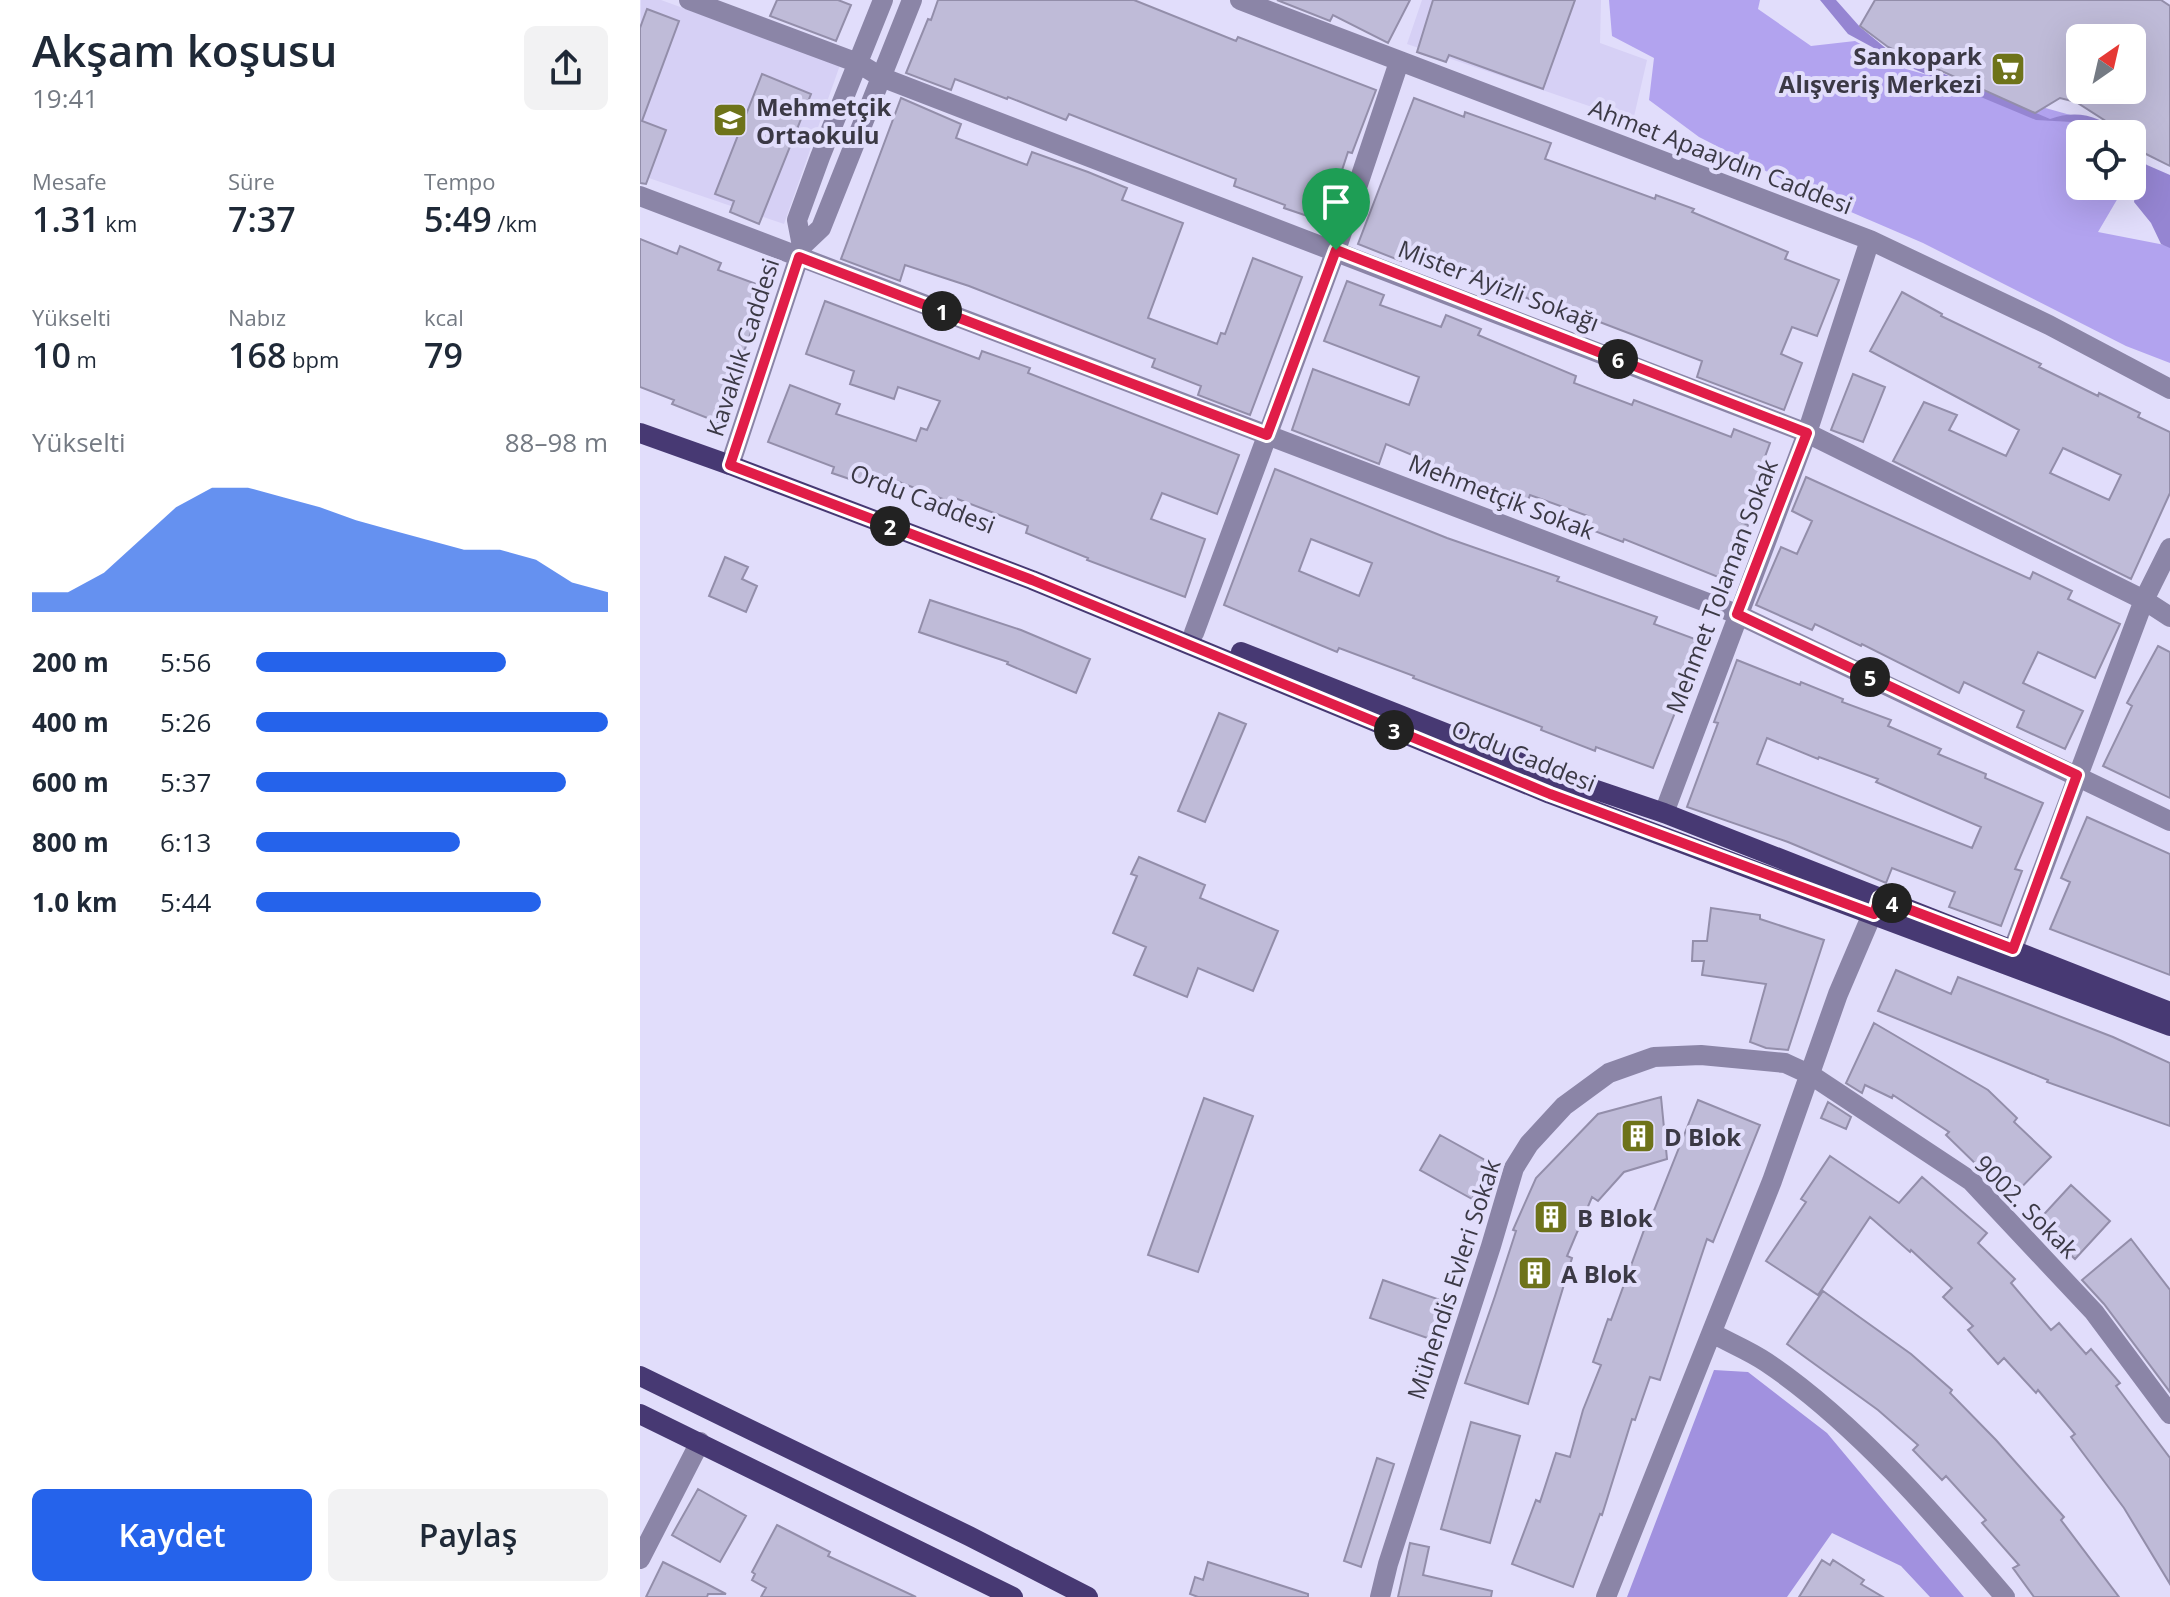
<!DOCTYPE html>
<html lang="tr">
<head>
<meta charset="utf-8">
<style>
  body { margin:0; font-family:"Open Sans",sans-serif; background:#f2f2f3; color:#1f2937; height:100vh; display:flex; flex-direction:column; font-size:30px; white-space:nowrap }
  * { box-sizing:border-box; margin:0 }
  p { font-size:26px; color:#747a83 }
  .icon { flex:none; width:44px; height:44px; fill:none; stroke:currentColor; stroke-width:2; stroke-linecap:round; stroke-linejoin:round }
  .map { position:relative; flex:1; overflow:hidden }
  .side { display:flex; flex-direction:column; background:#fff; width:640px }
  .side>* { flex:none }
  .needle { width:52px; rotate:34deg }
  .buttons { position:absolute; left:1426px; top:24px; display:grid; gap:16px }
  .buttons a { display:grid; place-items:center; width:80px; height:80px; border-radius:12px; background:#fff; box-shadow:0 8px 32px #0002; font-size:40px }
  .pin { position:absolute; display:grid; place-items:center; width:68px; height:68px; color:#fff; margin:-82px -34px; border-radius:50% 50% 50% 0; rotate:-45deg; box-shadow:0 0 8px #0007 }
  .pin .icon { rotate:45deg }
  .km { position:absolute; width:40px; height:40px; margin:-20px; border-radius:50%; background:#222; color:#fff; font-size:22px; line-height:40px; text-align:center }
  .round { display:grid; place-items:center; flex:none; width:84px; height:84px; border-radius:12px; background:#f2f2f3 }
  .headline { display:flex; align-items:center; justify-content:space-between; height:136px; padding:0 32px }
  h1 { font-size:44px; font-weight:600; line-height:60px }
  .figures { display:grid; grid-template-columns:repeat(3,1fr); gap:12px; height:136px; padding:8px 32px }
  .figures div { display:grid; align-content:center }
  .figures b { font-size:34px; font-weight:600 }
  .figures small { font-size:22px; font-weight:400 }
  .figures p { font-size:22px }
  .chart { height:224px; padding:16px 32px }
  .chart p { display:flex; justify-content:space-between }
  .chart svg { width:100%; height:144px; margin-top:8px; fill:#2563eb; opacity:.7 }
  .primary-button { display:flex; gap:16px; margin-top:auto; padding:16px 32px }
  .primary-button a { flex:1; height:92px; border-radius:12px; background:#2563eb; color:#fff; font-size:32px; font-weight:600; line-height:92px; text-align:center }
  .primary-button a+a { background:#f2f2f3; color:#1f2937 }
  ul { padding:0 32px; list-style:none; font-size:26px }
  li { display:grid; grid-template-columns:128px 96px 1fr; align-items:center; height:60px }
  li i { height:20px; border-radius:10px; background:#2563eb }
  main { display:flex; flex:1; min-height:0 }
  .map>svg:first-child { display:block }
</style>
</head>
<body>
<main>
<section class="side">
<div class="headline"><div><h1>Akşam koşusu</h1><p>19:41</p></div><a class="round"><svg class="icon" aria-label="share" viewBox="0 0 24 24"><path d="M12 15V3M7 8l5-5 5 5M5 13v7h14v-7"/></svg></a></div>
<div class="figures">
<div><p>Mesafe</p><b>1.31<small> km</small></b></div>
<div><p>Süre</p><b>7:37</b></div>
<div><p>Tempo</p><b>5:49<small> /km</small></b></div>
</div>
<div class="figures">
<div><p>Yükselti</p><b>10<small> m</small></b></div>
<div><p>Nabız</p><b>168<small> bpm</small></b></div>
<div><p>kcal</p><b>79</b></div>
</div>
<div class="chart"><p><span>Yükselti</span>88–98 m</p>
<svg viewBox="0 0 160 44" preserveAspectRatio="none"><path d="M0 44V38L10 38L20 32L30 22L40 12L50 6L60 6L70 9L80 12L90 16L100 19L110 22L120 25L130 25L140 28L150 35L160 38V44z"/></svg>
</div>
<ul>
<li><b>200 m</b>5:56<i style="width:71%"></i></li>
<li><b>400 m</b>5:26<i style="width:100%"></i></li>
<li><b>600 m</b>5:37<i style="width:88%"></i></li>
<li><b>800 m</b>6:13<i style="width:58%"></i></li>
<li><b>1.0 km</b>5:44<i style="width:81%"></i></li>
</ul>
<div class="primary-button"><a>Kaydet</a><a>Paylaş</a></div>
</section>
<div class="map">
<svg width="1530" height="1597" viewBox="0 0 1530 1597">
  <rect width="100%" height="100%" fill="#e1ddfb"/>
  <path fill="#d6d0f5" d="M1 0H21L200 65 144 224 0 175Z
    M782 0H961L960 43 1007 60 993 121 767 44Z"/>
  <path fill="#b2a3ef" d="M969 0H1120L1118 9 1171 46 1215 41 1266 69 1434 116 1457 134H1440V186H1485L1458 232 1530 246V363L1486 346 1283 243 1183 200 1059 137 1009 100 1014 58 972 36Z"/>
  <path fill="#a191df" d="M1074 1370 1108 1372 1187 1433 1324 1597H1290L1261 1566 1192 1533 1147 1597H987Z"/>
  <path fill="#9585d2" d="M1180 0H1196L1220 27 1248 50 1410 119C1438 109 1459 116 1483 134H1467L1447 125 1432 122 1396 120 1269 67 1208 34Z
    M1492 153 1507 165 1530 175V248L1521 244 1511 223 1494 202 1500 168 1492 158Z"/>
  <path fill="#bfbbd8" stroke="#938eaa" stroke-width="2" fill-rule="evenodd" d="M137 0H198L211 5 196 41 130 16Z
    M298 0H494L596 41 598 37 736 90 712 153 708 152 685 222 644 208 645 205 594 186 596 179 429 114 426 120 368 97 367 99 315 79 311 90 266 73 288 19 291 20Z
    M637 0H770L748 43 693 15 690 21Z
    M793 0H935L903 89 809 55 806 62 777 52Z
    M1235 0H1521L1530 6V166L1504 153 1499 156 1492 150V134H1486L1436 102 1420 98 1395 113 1248 47 1220 26ZM1440 38H1492V90H1440Z
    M7 9 39 21 2 121 26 130 6 184 0 183V28Z
    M122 74 171 94 119 224 90 212 94 201 75 194Z
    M261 98 321 124 316 138 387 165 392 152 448 172 487 188 482 200 543 223 508 318 577 344 581 333 585 334 613 258 662 277 610 415 558 395 561 386 512 367 515 359 329 286 265 265 260 281 201 259Z
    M774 98 824 117 825 112 911 143 905 159 1015 199 1016 195 1054 209 1052 212 1148 252 1145 259 1199 280 1177 336 1152 327 1141 354 1162 363 1144 410 1057 377 1062 361 957 321 905 305 866 290 868 285 814 264 813 266 765 248 761 261 718 244Z
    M0 239 37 254 40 246 81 263 78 270 127 288 101 360 105 361 80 423 32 404 34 400 0 387Z
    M707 281 744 295 740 305 801 327 806 315 841 329 838 335 936 376 934 383 992 405 994 400 1091 437 1094 429 1130 443 1101 522 1108 525 1088 581 984 539 983 542 944 527 948 516 890 495 887 503 746 444 739 464 652 430 673 369 769 405 779 377 684 341Z
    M1262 292 1302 314 1301 316 1401 364 1399 367 1458 396 1459 393 1500 413 1498 417 1530 432V493L1491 579 1253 461 1284 402 1317 415 1309 430 1366 456 1379 430 1230 351ZM1423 448 1481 475 1469 500 1410 473Z
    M185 301 339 359 342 351 390 368 388 373 599 455 577 514 522 493 511 519 565 539 545 597 447 560 448 558 386 533 388 526 315 498 313 503 244 476 239 489 192 473 194 467 128 442 150 385 200 404 196 414 276 441 281 428 287 430 300 401 258 387 254 399 210 384 214 371 166 354Z
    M1213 374 1245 387 1223 442 1191 430Z
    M635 469 807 538 919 577 917 581 1017 617 1014 624 1063 642 1013 768 956 747 955 751 901 730 902 727 773 678 774 676 699 648 697 652 584 605ZM671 539 732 563 719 596 659 571Z
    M1166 477 1390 579 1393 572 1432 591 1428 599 1480 624 1455 678 1398 652 1383 683 1443 711 1425 749 1377 727 1384 711 1324 682 1319 693 1222 644 1221 646 1175 624 1172 630 1116 605 1141 547 1157 554 1172 521 1152 511Z
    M85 557 108 567 102 579 117 586 106 612 69 596Z
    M290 600 381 630 450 659 436 693 367 664 368 662 279 632Z
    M1518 646 1530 652V798L1463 766 1492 706 1487 703Z
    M1097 660 1160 685 1161 682 1203 699 1202 702 1251 720 1248 726 1301 749 1298 754 1346 774 1345 778 1403 803 1375 869 1382 871 1361 926 1309 907 1315 892 1252 868 1246 883 1148 842 1047 807 1078 723 1074 722ZM1127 738 1178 759 1179 757 1238 779 1236 782 1341 827 1332 848 1117 764Z
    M579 713 606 724 565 822 538 811Z
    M1447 817 1530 854V975L1410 929 1430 882 1421 878Z
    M499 857 565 885 560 898 638 931 613 991 558 968 547 997 494 975 506 947 473 933 497 876 491 874Z
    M1071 908 1120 915V919L1184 940 1148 1050 1126 1048 1110 1042 1126 984 1062 975 1064 961H1052L1053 941H1067Z
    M1256 970 1311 994 1318 977 1473 1037 1530 1063V1126L1407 1082 1408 1080 1238 1011Z
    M1234 1023 1348 1090 1377 1118 1374 1122 1411 1157 1368 1201 1341 1173 1343 1171 1306 1135 1309 1132 1253 1095 1252 1098 1225 1085 1222 1093 1206 1083Z
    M1021 1097 1027 1159 984 1172 958 1201 952 1197 927 1256 932 1258 888 1404 825 1383 855 1296 876 1231 873 1230 896 1178 958 1114Z
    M564 1098 613 1116 558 1272 508 1255Z
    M1058 1100 1120 1125 1073 1242 1067 1239 1020 1380 1010 1377 995 1420 992 1419 962 1515 960 1514 933 1587 872 1564 896 1500 900 1502 916 1453 930 1457 943 1410 961 1365 953 1362 968 1319 971 1320 1007 1222 1009 1223Z
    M1188 1102 1211 1117 1206 1129 1181 1118Z
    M800 1135 852 1164 832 1199 780 1170Z
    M1190 1156 1259 1203 1282 1177 1347 1233 1338 1243 1375 1279 1371 1283 1411 1330 1419 1323 1446 1354 1451 1349 1480 1383 1476 1386 1530 1458V1584L1484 1508 1431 1437 1435 1434 1398 1390 1396 1393 1364 1358 1358 1364 1328 1330 1333 1326 1303 1297 1312 1288 1271 1250 1270 1252 1230 1217 1178 1295 1126 1261 1166 1202 1161 1199Z
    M1431 1185 1470 1221 1435 1259 1396 1223Z
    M1491 1239 1530 1290V1392L1464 1304 1442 1280Z
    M743 1280 806 1302 793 1340 730 1318Z
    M1183 1291 1271 1354 1312 1390 1310 1393 1356 1440 1424 1517 1421 1520 1479 1597H1394L1373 1568 1379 1565 1342 1523 1346 1520 1306 1476 1302 1480 1273 1450 1278 1445 1238 1410 1147 1344Z
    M831 1422 880 1436 850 1543 801 1529Z
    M737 1458 754 1464 721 1567 704 1561Z
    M58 1489 106 1516 80 1562 32 1535Z
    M137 1525 190 1552 188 1556 276 1597H121L126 1588 112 1580 115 1574 112 1572Z
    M770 1543 789 1547 783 1575 852 1591 851 1597H758Z
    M1182 1560 1190 1565 1193 1560 1224 1580 1221 1584 1243 1597H1159Z
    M23 1562 65 1583 86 1594H68L67 1597H6Z
    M568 1562 668 1594V1597H558L550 1594 555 1577 563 1580Z"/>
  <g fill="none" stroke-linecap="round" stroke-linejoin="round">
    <path stroke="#8b85a7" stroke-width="20" d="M49 0 218 63 241 77 1167 433 1504 600 1530 617
      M600 0 1230 240 1409 325 1530 389
      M0 196 1097 614 1530 821
      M162 246 181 228 272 0
      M90 465 159 257 162 246 157 220 180 157 243 0
      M554 633 696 250 759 62
      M1024 813 1167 433 1230 240
      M1373 949 1504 600 1530 548
      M1072 1333C1090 1343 1110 1351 1126 1362 1214 1421 1296 1516 1365 1597
      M0 1559 60 1442
      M740 1597 748 1564 851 1246 874 1168 889 1144 924 1106 969 1073 1014 1057 1061 1055 1145 1063 1171 1075 1331 1181 1454 1312 1530 1414
      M966 1597 1132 1181 1198 994 1239 898"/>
    <path stroke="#473973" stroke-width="20" d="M0 433 90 465 392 580 910 794 1530 1026
      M601 652 909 774 1024 813 1530 1012
      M0 1376 329 1536 448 1597
      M0 1414 373 1597"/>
  </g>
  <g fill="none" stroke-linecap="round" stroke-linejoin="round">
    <g stroke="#fff" stroke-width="16">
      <path id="route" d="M696 250 1167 433 1097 614 1437 775 1373 949 1239 898 1234 914 910 794 392 580 90 465 159 257 627 435Z"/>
    </g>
    <use href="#route" stroke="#e11d48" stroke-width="10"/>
  </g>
  <defs>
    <g id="supermarket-square" transform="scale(1.8)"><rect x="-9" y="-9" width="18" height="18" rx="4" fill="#6e731a" stroke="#e1ddfb"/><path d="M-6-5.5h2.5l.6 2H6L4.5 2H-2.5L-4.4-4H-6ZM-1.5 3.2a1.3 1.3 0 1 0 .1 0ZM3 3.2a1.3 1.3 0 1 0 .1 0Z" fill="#fff"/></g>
    <g id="school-square" transform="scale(1.8)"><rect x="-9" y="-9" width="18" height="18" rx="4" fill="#6e731a" stroke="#e1ddfb"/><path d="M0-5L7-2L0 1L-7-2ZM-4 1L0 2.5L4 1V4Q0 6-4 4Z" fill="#fff"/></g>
    <g id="building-square" transform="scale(1.8)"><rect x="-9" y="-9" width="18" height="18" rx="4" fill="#6e731a" stroke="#e1ddfb"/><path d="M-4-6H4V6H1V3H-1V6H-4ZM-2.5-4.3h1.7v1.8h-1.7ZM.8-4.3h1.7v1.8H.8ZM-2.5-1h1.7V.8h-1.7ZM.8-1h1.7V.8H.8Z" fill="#fff"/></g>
  </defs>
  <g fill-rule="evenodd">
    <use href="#supermarket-square" x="1368" y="69"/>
    <use href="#school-square" x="90" y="120"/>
    <use href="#building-square" x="998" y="1136"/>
    <use href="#building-square" x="911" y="1217"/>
    <use href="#building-square" x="895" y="1273"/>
  </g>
  <g text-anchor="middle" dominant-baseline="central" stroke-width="8" stroke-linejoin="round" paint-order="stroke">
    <g font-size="24" font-weight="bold" fill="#3b3945" stroke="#e1ddfb" text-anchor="start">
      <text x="1342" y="55" text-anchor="end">Sankopark<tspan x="1342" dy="28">Alışveriş Merkezi</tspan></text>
      <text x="116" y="106">Mehmetçik<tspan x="116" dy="28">Ortaokulu</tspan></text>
      <text x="1024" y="1136">D Blok</text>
      <text x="937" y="1217">B Blok</text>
      <text x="921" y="1273">A Blok</text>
    </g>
    <g font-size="24" fill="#3b3945" stroke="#e1ddfb">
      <text transform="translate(1081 156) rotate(21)">Ahmet Apaaydın Caddesi</text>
      <text transform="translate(859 285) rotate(21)">Mister Ayizli Sokağı</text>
      <text transform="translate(102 347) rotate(-72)">Kavaklık Caddesi</text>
      <text transform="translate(862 496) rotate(21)">Mehmetçik Sokak</text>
      <text transform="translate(283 498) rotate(21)">Ordu Caddesi</text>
      <text transform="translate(1081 586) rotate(-69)">Mehmet Tolaman Sokak</text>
      <text transform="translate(884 755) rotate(22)">Ordu Caddesi</text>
      <text transform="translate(1387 1206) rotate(45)">9002. Sokak</text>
      <text transform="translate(813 1279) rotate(-72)">Mühendis Evleri Sokak</text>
    </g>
  </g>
</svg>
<div class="buttons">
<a><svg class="needle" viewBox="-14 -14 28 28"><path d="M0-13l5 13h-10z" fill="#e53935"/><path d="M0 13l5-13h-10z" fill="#747a83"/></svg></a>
<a><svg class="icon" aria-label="locate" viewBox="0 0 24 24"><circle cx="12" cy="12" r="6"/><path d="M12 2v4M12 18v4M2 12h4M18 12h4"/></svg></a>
</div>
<div class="pin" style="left:696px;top:250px;background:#1e9e55"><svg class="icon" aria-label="arrive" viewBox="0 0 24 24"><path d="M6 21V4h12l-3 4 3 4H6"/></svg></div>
<b class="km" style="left:302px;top:311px">1</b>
<b class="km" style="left:250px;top:526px">2</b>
<b class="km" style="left:754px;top:730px">3</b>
<b class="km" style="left:1252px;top:903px">4</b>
<b class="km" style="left:1230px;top:677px">5</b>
<b class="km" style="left:978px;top:359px">6</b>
</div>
</main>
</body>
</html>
